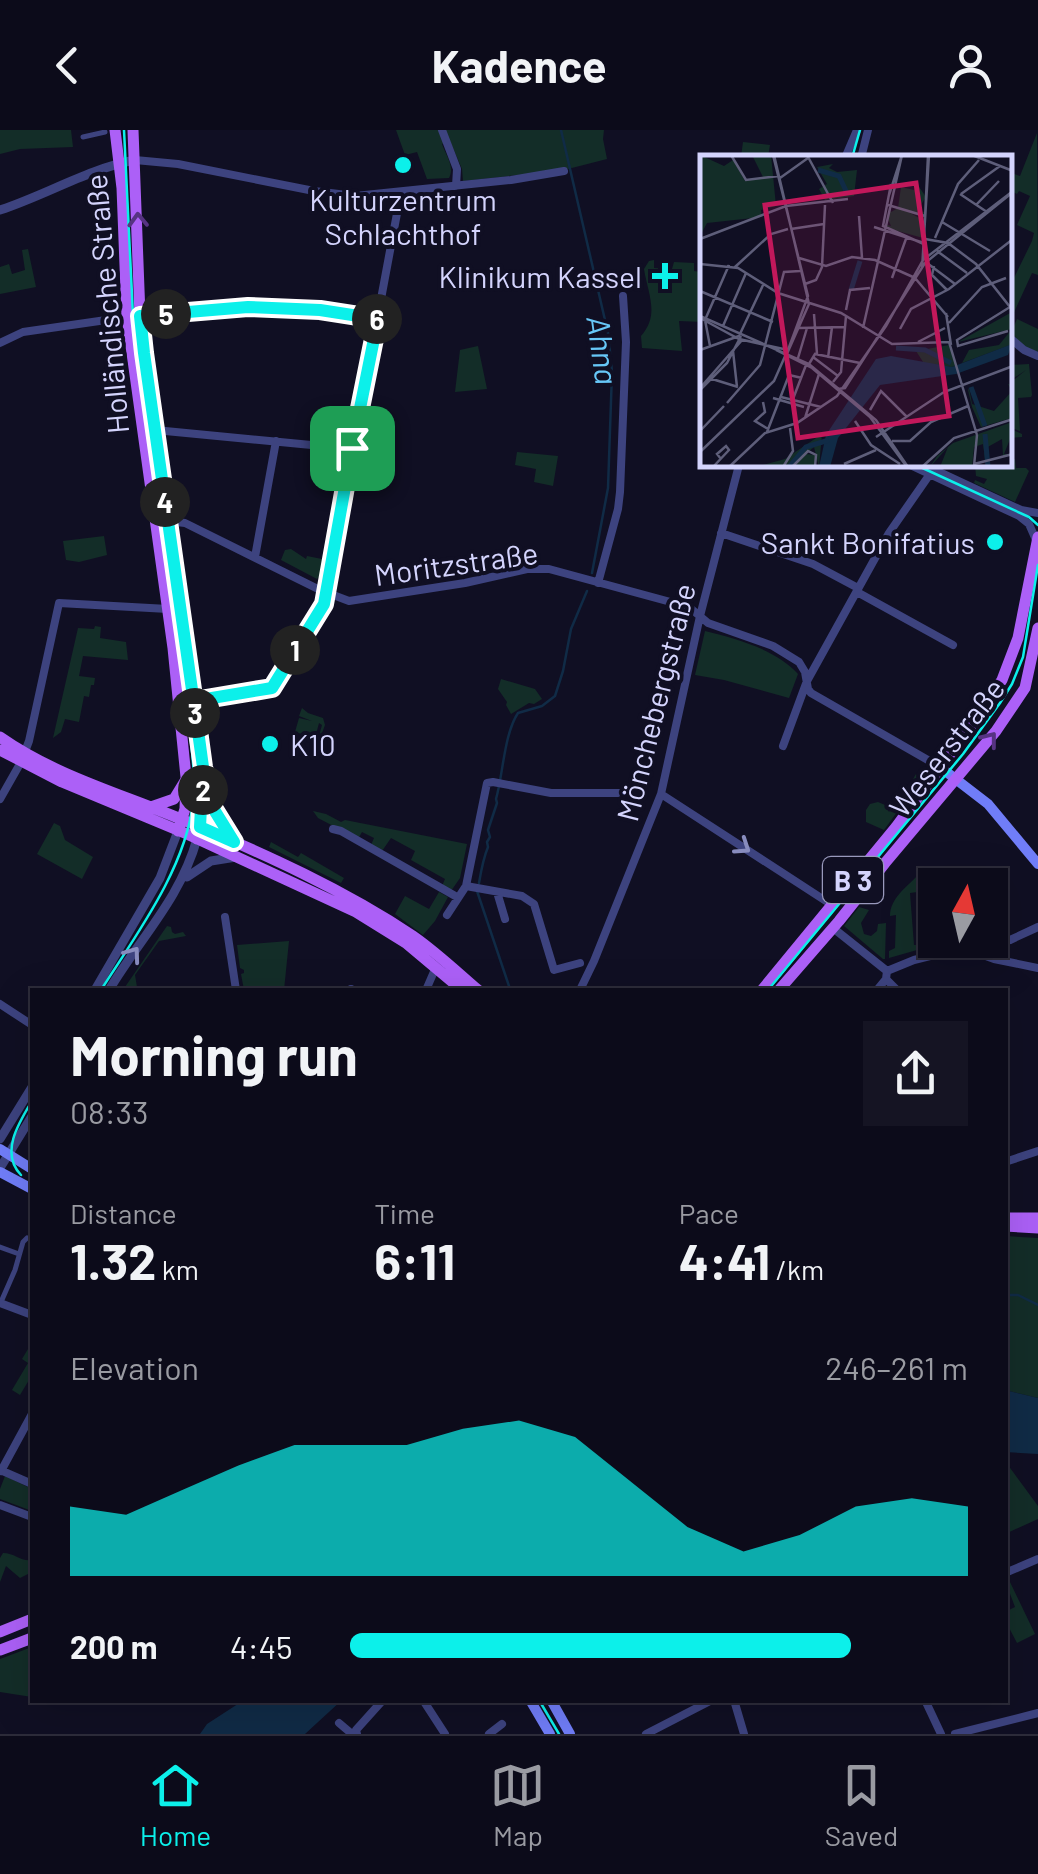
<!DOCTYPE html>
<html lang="en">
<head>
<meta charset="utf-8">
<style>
  body { margin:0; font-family:Barlow,sans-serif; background:#151423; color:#f1f3f6; height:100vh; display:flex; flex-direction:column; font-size:38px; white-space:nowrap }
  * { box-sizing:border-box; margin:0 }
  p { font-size:32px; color:#9a9ba2 }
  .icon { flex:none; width:55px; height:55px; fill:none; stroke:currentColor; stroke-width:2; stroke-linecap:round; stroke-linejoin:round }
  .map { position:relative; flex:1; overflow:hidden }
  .drawer { position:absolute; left:30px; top:858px; width:978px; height:715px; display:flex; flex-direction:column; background:#0c0b1a; border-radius:0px; box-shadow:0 10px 40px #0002,0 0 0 2px #2c2b39 }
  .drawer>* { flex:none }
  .needle { width:65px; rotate:8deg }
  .buttons { position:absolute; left:918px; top:738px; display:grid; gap:20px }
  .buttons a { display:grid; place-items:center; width:90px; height:90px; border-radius:0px; background:#0c0b1a; box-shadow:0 10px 40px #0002,0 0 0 2px #2c2b39; font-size:50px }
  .pin { position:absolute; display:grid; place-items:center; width:85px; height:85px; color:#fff; margin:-42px; border-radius:20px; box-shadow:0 5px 15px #0006 }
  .km { position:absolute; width:50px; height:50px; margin:-25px; border-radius:50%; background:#222; color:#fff; font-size:28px; line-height:50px; text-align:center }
  .round { display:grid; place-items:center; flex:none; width:105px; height:105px; border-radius:0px; background:#151423 }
  .overview { display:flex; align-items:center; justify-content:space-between; height:170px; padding:0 40px }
  h1 { font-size:55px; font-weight:700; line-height:75px }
  .figures { display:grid; grid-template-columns:repeat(3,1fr); gap:15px; height:170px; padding:10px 40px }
  .figures div { display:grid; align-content:center }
  .figures b { font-size:50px; font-weight:700 }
  .figures small { font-size:28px; font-weight:400 }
  .figures p { font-size:28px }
  .chart { height:280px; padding:20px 40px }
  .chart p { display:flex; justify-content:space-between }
  .chart svg { width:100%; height:180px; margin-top:10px; fill:#0cf0ea; opacity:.7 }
  ul { padding:0 40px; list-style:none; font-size:32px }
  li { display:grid; grid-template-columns:160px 120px 1fr; align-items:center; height:75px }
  li i { height:25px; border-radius:12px; background:#0cf0ea }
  header { display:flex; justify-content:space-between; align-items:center; height:130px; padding:0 40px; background:#0c0b1a; font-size:45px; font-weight:700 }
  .menu { display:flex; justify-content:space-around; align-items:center; height:140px; border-top:2px solid #2c2b39; background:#0c0b1a; font-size:28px; color:#9a9ba2 }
  .menu a { display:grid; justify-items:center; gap:5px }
  .menu .on { color:#0cf0ea }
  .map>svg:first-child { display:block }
</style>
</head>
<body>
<header><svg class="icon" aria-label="back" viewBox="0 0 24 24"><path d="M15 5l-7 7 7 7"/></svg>Kadence<svg class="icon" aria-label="person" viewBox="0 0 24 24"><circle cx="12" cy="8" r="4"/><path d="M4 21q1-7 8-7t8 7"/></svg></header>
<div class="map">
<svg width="1038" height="1604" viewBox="0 0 1038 1604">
  <rect width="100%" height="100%" fill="#100f23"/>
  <path fill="#132d28" d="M0 0H71L73 17 20 19 0 24Z
    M396 0H604L603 9 607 29 564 40 463 51 462 39 450 11 442 14C446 25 455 37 449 48L427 49 417 22 405 25Z
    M1037 3 1038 145 1032 143 1011 189V154L1032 111 1034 103 1017 95 1030 66 1019 61 1017 64 1011 61V43L1020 46Z
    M743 12 770 15 768 27H741Z
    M28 119 36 157 0 164V137L9 134 12 144 25 140 22 120Z
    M654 130V138L672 139 674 132 694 133V141L701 142 700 149 703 150V192L679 191 682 221 642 218 641 206C660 185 648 164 644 139L649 131Z
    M1017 189 1038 199V222L1025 217 1011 203Z
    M478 216 487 259 455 262 460 220Z
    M1029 234 1032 265 1031 267 1018 268 1020 301 1011 298V252L1026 240 1011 250V235Z
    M1011 299 1022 304V307L1011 308 1012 329H1015L1016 338H1026L1029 341 1015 372 974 353 975 350 984 354 987 349 976 346 975 335H1010Z
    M517 322 558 326 553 356 534 352 536 339 515 335Z
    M336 356H338L322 443 317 449 281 430 285 420 291 419 306 429 307 426 322 429Z
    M104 406 107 425 79 432 66 430 63 411Z
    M95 496 101 497 100 508 126 512 128 530 83 526 79 546 95 548 94 555H91L89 567 84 566 79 592 65 589 61 602 53 608 78 498 94 499Z
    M705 501C735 508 777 520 798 544L789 568 724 550 695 545Z
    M501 549 535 559 542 569 534 574 529 573 511 584 506 575 507 572 498 559Z
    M302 578 308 583 323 588 325 595 321 606H319L322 595 319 593 314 612 312 613 305 605 295 602 299 588 312 591 299 586Z
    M916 644 919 652 884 700 866 692V680L870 674 878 672 885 675 889 682 899 667 902 668Z
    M313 681 326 684 341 692 345 690 467 714 460 748 451 761 442 756 445 749 411 730 415 721 391 708 382 721 371 715 374 708 362 702 358 709 318 688Z
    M54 693 60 696 65 710 93 727 82 749 37 724Z
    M271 712 298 727 301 723 344 748 341 753 269 717Z
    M918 745 922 747 919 753 932 760 910 763 914 815H926V808L930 807 931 816 889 828V821L895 818 896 785 890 786C890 768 907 757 918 745Z
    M439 762 448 767 435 791 423 805 395 784 405 766 429 779Z
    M859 777 869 780 861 793 864 804 871 806 877 801 878 794 886 793 885 829H883L844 796Z
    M167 796 171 797 172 802 175 804 183 802 186 806 159 811 135 845 137 857 157 860 125 857Z
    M289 811 284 860H244L241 844 244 843V840L240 838 237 815Z
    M1005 1106 1038 1108V1268L1005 1260Z
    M28 1219 32 1220V1245L20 1265 12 1260 28 1233 22 1229Z
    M1005 1331 1038 1376V1389L1005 1404Z
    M5 1346 32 1359V1381L0 1369V1359Z
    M3 1423C15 1423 21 1432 32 1430V1442L20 1448 6 1436 0 1452V1428Z
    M1010 1452 1035 1504 1017 1513 1005 1490V1478L1007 1481 1015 1477 1006 1453Z
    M32 1517V1567L0 1562V1529Z"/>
  <path fill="#102b46" d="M1005 1260 1038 1268V1324L1005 1322Z
    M244 1570H342L305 1604H200L207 1594Z"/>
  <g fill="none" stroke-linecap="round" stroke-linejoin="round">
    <path stroke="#102b46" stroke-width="2.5" d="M561 0 608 203 612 242 608 358 592 443
      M479 753C481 741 483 729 488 717L487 712 490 707 488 700 497 673 496 669C503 645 504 604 518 583L542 576 555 566 563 541 571 499 587 461
      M477 761 510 859
      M1005 1165H1018L1038 1175"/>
    <path stroke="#3d437f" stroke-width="5" d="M83 7 105 2
      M0 1117 19 1124
      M1 1172 15 1140 23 1112 27 1108"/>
    <path stroke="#3d437f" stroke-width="8" d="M442 0 457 39 456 56
      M845 28 857 0
      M861 28 868 0
      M135 30 178 34 314 61 355 66 511 50 564 41
      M140 186 248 177 320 180 378 189
      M1010 208 1024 220 1038 226
      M0 213 23 202 127 187
      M155 300 353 319
      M910 335 1019 386 1029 394 1036 410
      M924 335 1021 380 1038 383
      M168 391 185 393 320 460 349 471 465 453 527 439H549L689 477 708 493 773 516 799 532 805 542 808 559 811 563 940 637
      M721 403 813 434 858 458
      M255 427 276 311
      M598 453 618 379 620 362 626 212 623 166
      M857 462 953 515
      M193 571 272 559 324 474 401 62
      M783 616 807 551 889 403 930 344
      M661 664 832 775
      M0 669 21 632 29 611 59 473 168 479
      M333 699 341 701 457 767
      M466 756 522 766 534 774 554 840 580 833
      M497 762 505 789
      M447 785 466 756 487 653 493 652 551 663H627
      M225 787 236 860
      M833 798 887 841
      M972 821 994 829 1038 838
      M886 849 897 860
      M351 860V859
      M426 860 436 837
      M580 860 594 831 661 664 700 486 739 335
      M877 860 886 849 887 841 914 830 938 824 967 820 1010 810 1038 797
      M0 874 32 895
      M1005 1032 1038 1021
      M0 1173 32 1185
      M0 1340 32 1354
      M1 1341 32 1284
      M0 1375 32 1387
      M1005 1443 1038 1429
      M423 1570 445 1604
      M734 1570 744 1604
      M925 1570 941 1604
      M339 1593 352 1604
      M357 1604 356 1600 383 1570
      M489 1604 502 1594
      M646 1604 712 1570
      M955 1604 1038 1583"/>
    <path stroke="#3d437f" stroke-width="9" d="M0 80C46 65 88 39 135 30
      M187 747 211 731 236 727
      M95 860 160 748 178 701
      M109 860C140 808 180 769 197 709
      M0 1009 32 957
      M0 1038 32 986"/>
    <path stroke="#707df8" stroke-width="10" d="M940 637 988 674 1038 734
      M0 1019 32 1039
      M0 1042 32 1059
      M530 1570 550 1604
      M551 1570 570 1604"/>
    <path stroke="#ac60f7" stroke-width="11" d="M115 0 122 58 127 187 173 518 186 647 185 679 178 701
      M133 0 140 186 203 637 202 680 197 709
      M0 607C57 647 125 665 188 692 265 724 344 760 413 806 436 822 457 842 478 860
      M0 620 62 652 187 704 356 782 406 813 462 860
      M208 655 213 678 233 710
      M151 677 174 669 185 651
      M762 860 896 697 976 589 1002 550 1018 508 1038 407
      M779 860 839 791 885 733 996 601 1025 558 1038 498
      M1005 1088H1038
      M1005 1096 1038 1098
      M0 1502 32 1489
      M0 1520 32 1508"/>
    <path stroke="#0cf0ea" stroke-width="2.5" d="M852 28 860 0
      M916 335 1029 387 1038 395
      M101 860C136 805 186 738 193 672 196 648 192 625 190 602L134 206 124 0
      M768 860 963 624 1000 573 1012 554 1023 527 1038 435
      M21 1045C0 1023 18 994 32 971
      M539 1570 559 1604"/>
  </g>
  <defs><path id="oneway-chevron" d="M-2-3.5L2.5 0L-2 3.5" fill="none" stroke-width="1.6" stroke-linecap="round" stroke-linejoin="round" transform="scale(2.5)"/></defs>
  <g stroke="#563382">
    <use href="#oneway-chevron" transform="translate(138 90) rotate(-92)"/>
    <use href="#oneway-chevron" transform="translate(990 609) rotate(-52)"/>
  </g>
  <g stroke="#888cbe">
    <use href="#oneway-chevron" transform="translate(743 717) rotate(34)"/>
    <use href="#oneway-chevron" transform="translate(133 824) rotate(-54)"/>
  </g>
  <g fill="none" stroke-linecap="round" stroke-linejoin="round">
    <g stroke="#fff" stroke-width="20">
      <path id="route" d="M352 318 324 474 272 558 194 571 203 637 200 697 234 712 213 678 203 637 144 223 140 186 248 177 320 180 378 189 352 318"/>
    </g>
    <use href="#route" stroke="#0cf0ea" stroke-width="12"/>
  </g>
  <g fill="#0cf0ea" stroke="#100f23" stroke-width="4">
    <circle cx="403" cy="35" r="10"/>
    <path d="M660 131h10v10h10v10h-10v10h-10v-10h-10v-10h10z"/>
    <circle cx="995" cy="412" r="10"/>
    <circle cx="270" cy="614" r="10"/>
  </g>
  <g text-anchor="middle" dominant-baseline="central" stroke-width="8" stroke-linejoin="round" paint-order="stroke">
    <rect fill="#100f23" stroke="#9999bc" stroke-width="2.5" x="823" y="727" width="60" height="46" rx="8"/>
    <g font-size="28" font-weight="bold" fill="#d4d4fd">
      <text x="853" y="750">B 3</text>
    </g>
    <g font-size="30" fill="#d4d4fd" stroke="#100f23" text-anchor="end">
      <text x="403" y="69" text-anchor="middle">Kulturzentrum<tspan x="403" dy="34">Schlachthof</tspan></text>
      <text x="642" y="146">Klinikum Kassel</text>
      <text x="975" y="412">Sankt Bonifatius</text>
      <text x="290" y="614" text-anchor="start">K10</text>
    </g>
    <g font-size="30" fill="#d4d4fd" stroke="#100f23">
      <text transform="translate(106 174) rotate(-95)">Holländische Straße</text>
      <text transform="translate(456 433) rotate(-8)">Moritzstraße</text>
      <text transform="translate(655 572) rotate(-76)">Mönchebergstraße</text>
      <text transform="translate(946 617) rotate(-52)">Weserstraße</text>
    </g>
    <g font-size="32" font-style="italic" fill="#67c7f7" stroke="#100f23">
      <text transform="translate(604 220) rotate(82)">Ahna</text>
    </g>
  </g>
  <g transform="translate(700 25)">
    <rect width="312" height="312" fill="#100f23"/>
    <path d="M0 0 24 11 33 5 45 26 63 22 53 2 71 0 76 51 61 55 62 62 7 68 0 81ZM133 9 129 13 137 17 157 15 154 41 125 45 119 34 127 29 117 12ZM217 29 226 42 217 56 225 57V63L210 58 225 66 223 83 187 73 184 69 191 71 187 62 190 51 191 57 198 53 201 32 214 35ZM312 157 313 189 262 208 269 195 299 190 312 174 258 187ZM249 190 257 210 252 212 225 210 216 196ZM308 229 312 230V263L281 272 272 252 268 235 269 233 272 249 294 256 312 236ZM312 267V296L310 284 304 299H311L303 301 302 284 286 293 285 304 283 289 274 292 272 312H240L248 292 230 312 237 301 253 288ZM122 279 119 312 114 292 106 299 115 300V312H55L85 304Z" fill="#132d28"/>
    <path d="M312 189 308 200 256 219 180 230 138 283 130 312H119L126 280 176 204 191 201 252 212Z" fill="#102b46"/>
    <path fill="none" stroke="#102b46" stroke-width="5" d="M118 15 139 21 148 40M151 135 160 106M196 193 225 195 251 208M271 232 285 271M285 279 288 312M89 312 106 292 129 285"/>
    <path fill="none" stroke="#5e5e7a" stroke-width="2.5" d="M31 0 46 25 79 21M74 0 109 149M107 0 133 48M272 0 313 16M80 23 108 3M191 29 183 71 226 90M260 39 287 57M261 39 300 11M189 40 202 0M188 50 225 61M276 50 299 26M159 61 162 103M242 67 290 96M174 72 224 88M91 74 124 69M235 83 258 29 279 5M0 84 86 51 148 44M225 84 248 88 276 109 310 152 257 185 258 191 308 176M237 96 267 118M99 103 126 111 152 102 175 105 213 122M223 105 313 36M227 108 255 129M0 109 38 113 78 138 141 158 192 189 249 187 277 280M234 111 232 120 247 135M35 112 71 79 88 74M222 114 229 0M192 123 207 81M215 123 248 162M105 129 116 125 122 112 125 50M0 136 73 167M146 155 150 135 170 133M246 158 251 190M114 159 117 199M0 161 109 209 176 265 208 312M0 163 39 184 88 195 108 141 73 0M249 168 282 132 306 123M23 171 46 118M99 173 144 172M163 173 202 0M200 174 211 154 249 134 313 84M39 181 64 128M218 187 245 173M10 191 5 165 29 110M0 195 39 181M76 195 112 213 170 262 207 312M33 196 37 232M86 201 109 149M113 202 138 221M98 203 107 173M128 203 132 172M109 209 115 199 160 208M9 223 38 232M133 227 141 217 146 161M0 233 43 184M138 234 145 233 225 108 313 37M0 235 27 208 41 181M81 242 121 252M73 243 104 252M93 244 106 210M63 247 65 257 55 266 68 274M27 248 60 210 84 117 100 116M170 255 181 236 206 261M105 263 119 219M155 266 171 290 200 309M0 276 24 251M67 277 89 220 102 223M176 282 244 237 313 211M192 286H210L231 267 268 251M0 297 74 226 90 190M144 309 176 295M274 309 313 299M274 311 277 280M13 312 29 295 26 291 17 299 21 304M29 312 65 278 97 268 137 241 186 171 223 105 228 0M83 312 93 296 90 273M92 312 108 296 116 300 115 312M222 312 254 283 313 264"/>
    <path fill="#c2185b" fill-opacity="0.15" stroke="#c2185b" stroke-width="5" d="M216 28 249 261 98 283 65 50Z"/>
    <rect width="312" height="312" fill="none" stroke="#d4d4fd" stroke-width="5"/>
  </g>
</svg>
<div class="buttons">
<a><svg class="needle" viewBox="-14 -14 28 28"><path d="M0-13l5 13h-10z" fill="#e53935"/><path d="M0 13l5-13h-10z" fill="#9a9ba2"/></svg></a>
</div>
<div class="pin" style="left:352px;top:318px;background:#1e9e55"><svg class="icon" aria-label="arrive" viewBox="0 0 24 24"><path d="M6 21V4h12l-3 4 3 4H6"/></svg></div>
<b class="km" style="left:295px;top:520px">1</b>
<b class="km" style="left:203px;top:660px">2</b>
<b class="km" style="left:195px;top:583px">3</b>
<b class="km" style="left:165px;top:372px">4</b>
<b class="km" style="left:166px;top:184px">5</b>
<b class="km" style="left:377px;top:189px">6</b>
<section class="drawer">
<div class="overview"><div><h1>Morning run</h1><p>08:33</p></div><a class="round"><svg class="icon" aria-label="share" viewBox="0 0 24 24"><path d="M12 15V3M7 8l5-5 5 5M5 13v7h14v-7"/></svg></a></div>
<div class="figures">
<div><p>Distance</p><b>1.32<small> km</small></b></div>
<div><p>Time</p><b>6:11</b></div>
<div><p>Pace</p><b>4:41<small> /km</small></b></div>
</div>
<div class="chart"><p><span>Elevation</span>246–261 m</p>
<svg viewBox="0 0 160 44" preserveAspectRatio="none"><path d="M0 44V27L10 29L20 23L30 17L40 12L50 12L60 12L70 8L80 6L90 10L100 21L110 32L120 38L130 34L140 27L150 25L160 27V44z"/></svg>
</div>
<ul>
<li><b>200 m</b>4:45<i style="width:81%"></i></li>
</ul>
</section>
</div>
<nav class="menu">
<a class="on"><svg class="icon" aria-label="home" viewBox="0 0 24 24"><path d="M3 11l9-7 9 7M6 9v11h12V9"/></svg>Home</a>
<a><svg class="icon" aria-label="map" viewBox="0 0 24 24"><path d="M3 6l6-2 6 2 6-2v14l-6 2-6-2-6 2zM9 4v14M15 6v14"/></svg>Map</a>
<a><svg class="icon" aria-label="saved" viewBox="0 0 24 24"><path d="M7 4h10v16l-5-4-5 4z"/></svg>Saved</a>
</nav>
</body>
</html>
